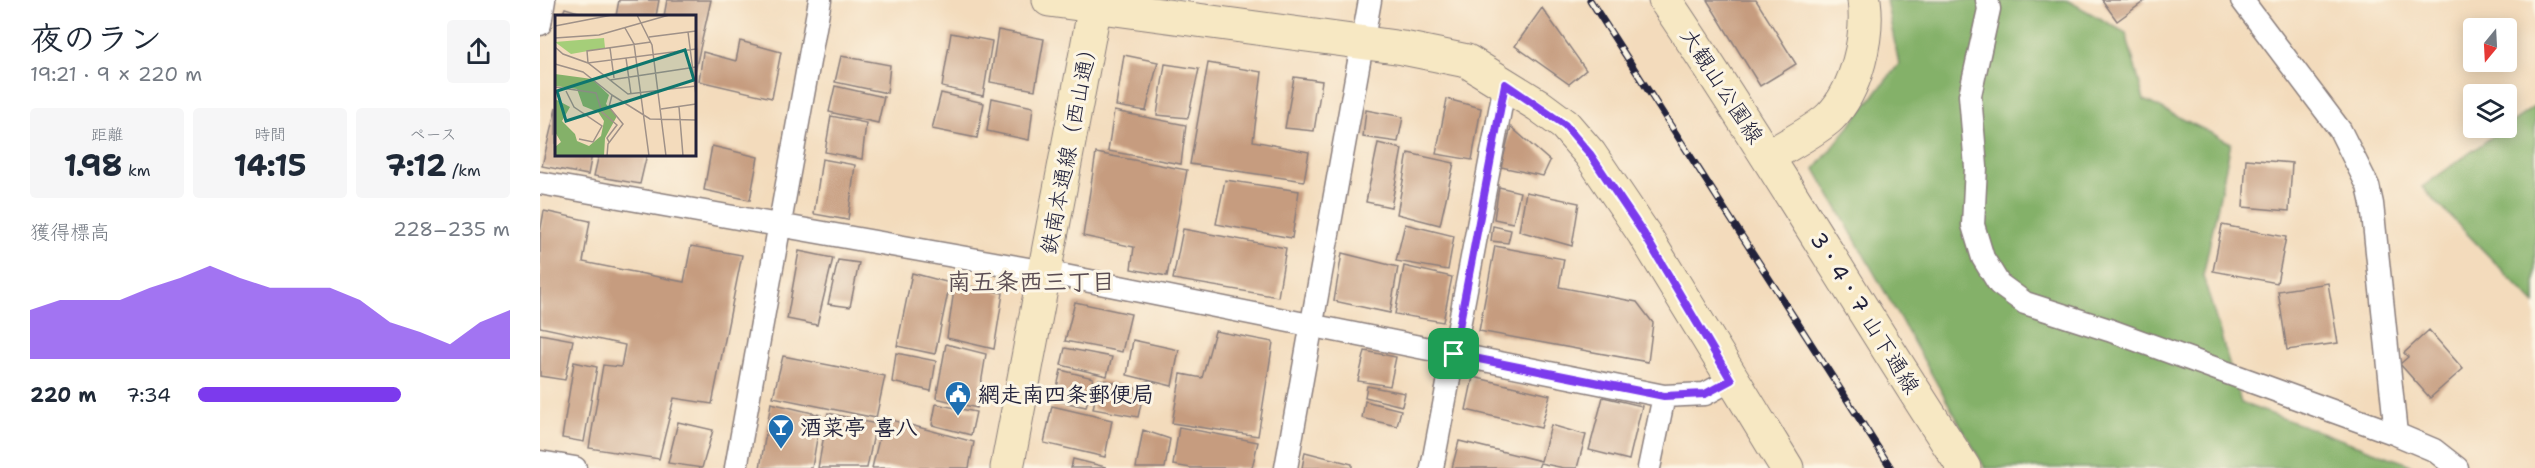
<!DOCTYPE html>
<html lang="ja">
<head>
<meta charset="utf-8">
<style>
  body { margin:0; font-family:"Shantell Sans","Klee One",sans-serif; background:#f6f6f7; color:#1f2937; height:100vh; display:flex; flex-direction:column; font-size:22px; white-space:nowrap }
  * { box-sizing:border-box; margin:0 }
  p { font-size:20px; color:#747a83 }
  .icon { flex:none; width:33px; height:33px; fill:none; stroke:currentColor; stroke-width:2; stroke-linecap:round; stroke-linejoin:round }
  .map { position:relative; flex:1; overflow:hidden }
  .drawer { display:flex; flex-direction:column; background:#fff; width:540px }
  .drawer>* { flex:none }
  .needle { width:39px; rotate:198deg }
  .tools { position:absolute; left:1923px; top:18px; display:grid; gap:12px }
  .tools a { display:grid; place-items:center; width:54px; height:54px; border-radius:6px; background:#fff; box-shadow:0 3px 15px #0003; font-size:30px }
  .pin { position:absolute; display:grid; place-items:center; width:51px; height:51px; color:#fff; margin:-26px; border-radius:12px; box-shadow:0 3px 9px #0006 }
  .round { display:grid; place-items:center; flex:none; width:63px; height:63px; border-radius:6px; background:#f6f6f7 }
  .overview { display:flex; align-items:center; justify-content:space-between; height:102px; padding:0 30px }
  h1 { font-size:33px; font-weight:700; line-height:45px }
  .stats { display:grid; grid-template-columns:repeat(3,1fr); gap:9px; height:102px; padding:6px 30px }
  .stats div { display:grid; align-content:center; border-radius:6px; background:#f6f6f7; text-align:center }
  .stats b { font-size:30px; font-weight:700 }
  .stats small { font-size:16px; font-weight:400 }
  .stats p { font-size:16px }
  .chart { height:168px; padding:12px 30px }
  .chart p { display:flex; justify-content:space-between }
  .chart svg { width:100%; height:108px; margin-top:6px; fill:#7c3aed; opacity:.7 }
  ul { padding:0 30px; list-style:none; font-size:20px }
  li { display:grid; grid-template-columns:96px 72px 1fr; align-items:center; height:45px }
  li i { height:15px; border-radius:8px; background:#7c3aed }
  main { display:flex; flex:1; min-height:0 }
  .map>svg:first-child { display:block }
</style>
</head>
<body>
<main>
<section class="drawer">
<div class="overview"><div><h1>夜のラン</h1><p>19:21 · 9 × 220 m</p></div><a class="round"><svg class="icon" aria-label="share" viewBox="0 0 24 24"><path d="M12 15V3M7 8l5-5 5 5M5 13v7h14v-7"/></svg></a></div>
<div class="stats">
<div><p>距離</p><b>1.98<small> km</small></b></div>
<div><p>時間</p><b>14:15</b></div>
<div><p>ペース</p><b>7:12<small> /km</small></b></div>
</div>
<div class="chart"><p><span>獲得標高</span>228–235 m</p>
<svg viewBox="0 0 160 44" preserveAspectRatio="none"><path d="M0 44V24L10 20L20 20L30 20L40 15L50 11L60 6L70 11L80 15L90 15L100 15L110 20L120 29L130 33L140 38L150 29L160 24V44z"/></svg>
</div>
<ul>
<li><b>220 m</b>7:34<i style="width:65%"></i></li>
</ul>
</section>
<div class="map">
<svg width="1995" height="468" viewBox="0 0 1995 468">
  <rect width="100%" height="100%" fill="#fcf5e5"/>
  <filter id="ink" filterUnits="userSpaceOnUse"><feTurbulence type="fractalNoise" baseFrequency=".0167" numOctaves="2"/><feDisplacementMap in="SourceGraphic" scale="12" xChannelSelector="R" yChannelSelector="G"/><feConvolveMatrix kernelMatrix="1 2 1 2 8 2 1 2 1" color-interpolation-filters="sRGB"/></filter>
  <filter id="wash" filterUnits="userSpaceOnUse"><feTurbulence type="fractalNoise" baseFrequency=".008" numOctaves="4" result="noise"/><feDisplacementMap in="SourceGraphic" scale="24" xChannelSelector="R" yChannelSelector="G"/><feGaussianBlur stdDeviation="1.35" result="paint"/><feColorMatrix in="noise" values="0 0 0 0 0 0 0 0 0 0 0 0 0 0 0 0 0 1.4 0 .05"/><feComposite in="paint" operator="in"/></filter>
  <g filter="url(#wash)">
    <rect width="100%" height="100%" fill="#f3dbbc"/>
    <path fill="#84b169" stroke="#536a52" stroke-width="1.5" d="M1346 0H1527L1586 33 1604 100 1691 143 1663 276 1701 403 1866 463 1874 468H1445L1275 169 1359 64Z
      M1995 106V304L1882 187Z"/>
    <g id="blocks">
      <path fill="#c69c7f" d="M79 0H119L116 16H76Z
        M127 0H171L155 71 154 16H124Z
        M1167 0H1216L1256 64 1220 86Z
        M1562 0H1606L1577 21Z
        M25 8 51 16H22Z
        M1002 8 1046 70 1029 84 975 46Z
        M458 30 504 39 495 90 450 82Z
        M411 33 452 41 443 96 402 87Z
        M200 41 241 52 232 98 159 81 163 52 196 61Z
        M584 55 618 62 606 111 576 106Z
        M301 56 350 65 347 93 295 82Z
        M668 63 722 72 713 141 769 152 764 181 650 164Z
        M625 64 659 69 648 118 617 115Z
        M754 77 782 81 774 131 745 128Z
        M295 86 344 97 338 123 289 112Z
        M401 93 444 103 437 138 392 129Z
        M452 98 493 107 489 140 447 131Z
        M907 99 941 108 932 160 896 154Z
        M16 108V154H52L48 175 2 166Z
        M826 110 863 117 858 142 823 137Z
        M574 111 646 125 641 164 568 151Z
        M291 116 326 123 322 159 285 152Z
        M971 127 1010 161 1003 176 961 167Z
        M838 143 862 149 851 207 826 202Z
        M172 146 218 157 210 200 164 190Z
        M556 153 647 170 627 276 591 269 594 247 543 236Z
        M868 153 914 163 900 225 857 214Z
        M59 154H107L100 184 54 176Z
        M282 159 315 165 308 220 274 214Z
        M1706 159 1752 163 1749 211 1703 207Z
        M685 180 759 191 752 238 676 224Z
        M959 187 980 192 973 223 954 219Z
        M986 192 1039 203 1032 246 979 231Z
        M4 211 50 221 43 262 144 282 151 246 202 255 172 404 134 398 119 459 49 448 63 365 81 367 85 345 0 327V233Z
        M865 224 914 236 908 270 856 261Z
        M1682 225 1746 237 1737 283 1673 271Z
        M953 226 971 230 968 243 951 241Z
        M643 229 746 248 738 297 633 279Z
        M955 246 1024 259 1019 287 1097 302 1113 323 1108 362 939 331Z
        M259 251 293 258 277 325 247 319Z
        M802 253 858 267 850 313 794 301Z
        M298 260 319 263 310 307 288 304Z
        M864 266 912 277 903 322 855 314Z
        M372 273 410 283 395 354 357 346Z
        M415 283 463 293 454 349 407 338Z
        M1788 283 1798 343 1747 350 1738 291Z
        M535 302 591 314 582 352 525 341Z
        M1889 330 1923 369 1890 398 1860 364 1868 357 1864 353Z
        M675 331 733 342 718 436 632 423 641 374 662 378Z
        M0 334 33 340 25 380 0 376Z
        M593 340 639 350 632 386 587 375Z
        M406 344 446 354 437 408 396 398Z
        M525 348 572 357 567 376 521 365Z
        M825 351 856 357 850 386 818 381Z
        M356 353 396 361 391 391 352 382Z
        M243 356 345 376 336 418 233 397Z
        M34 362 57 367 44 442 22 438Z
        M521 370 553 378 546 407 514 400Z
        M933 377 1010 395 1001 428 926 410Z
        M559 379 604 390 598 417 553 409Z
        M827 386 865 393 862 406 825 397Z
        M1063 397 1102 406 1089 460 1049 450Z
        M825 401 861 410 857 426 822 418Z
        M231 403 281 415 272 468H220Z
        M396 404 436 412 431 435 392 425Z
        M512 406 572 420 565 457 504 443Z
        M288 413 336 424 327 468H278Z
        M344 418 434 442 429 468H332Z
        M138 422 173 430 162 468 128 463Z
        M1011 425 1046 435 1037 468H1024L1000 463 998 468H912L919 441 1001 461Z
        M639 427 718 442 712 468H651L633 465Z
        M603 430 630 439 625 468H596Z
        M765 452 812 464V468H762Z
        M533 459 566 467V468H531Z"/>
    </g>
  </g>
  <g filter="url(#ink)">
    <use href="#blocks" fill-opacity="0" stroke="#8a7e7c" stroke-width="1.5"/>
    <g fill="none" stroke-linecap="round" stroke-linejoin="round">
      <g stroke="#8a7e7c" stroke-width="25">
        <path id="street" d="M1447 0 1449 9 1430 95 1436 167 1433 225 1443 258 1459 284 1485 303 1569 330 1856 434 1894 450 1917 468
          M1702 0 1800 130 1828 186 1832 204 1856 434
          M0 24 4 0
          M0 183 505 272 1124 396 1165 394 1191 380
          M0 462 35 468
          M196 468 280 0
          M746 468 830 0
          M892 468 965 84
          M1109 468 1124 396"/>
      </g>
      <g stroke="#8a7e7c" stroke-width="35">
        <path id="secondary" d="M509 0 863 48 927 61 998 105 1025 125 1050 154 1104 234 1247 468
          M1125 0C1229 153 1322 313 1424 468
          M1228 157C1245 146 1277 130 1290 117 1317 90 1329 36 1324 0
          M467 468 556 0"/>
      </g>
      <use href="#street" stroke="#fff" stroke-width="22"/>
      <use href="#secondary" stroke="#f7e8c3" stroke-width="33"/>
      <g stroke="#22223b" stroke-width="7">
        <path id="rail" d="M1050 0 1351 468"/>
      </g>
      <use href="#rail" stroke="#fcf5e5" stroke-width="4.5" stroke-dasharray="14" stroke-linecap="butt"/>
    </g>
  </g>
  <g fill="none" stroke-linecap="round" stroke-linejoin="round" filter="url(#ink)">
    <g stroke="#fff" stroke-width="12">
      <path id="route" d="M965 84 1025 125 1050 154 1104 234 1191 380 1165 394 1124 396 914 354Z"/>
    </g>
    <use href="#route" stroke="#7c3aed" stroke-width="8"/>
  </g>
  <defs>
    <g id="civic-pin" transform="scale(1.35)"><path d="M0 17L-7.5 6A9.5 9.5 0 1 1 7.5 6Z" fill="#1f6fb2" stroke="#fcf5e5"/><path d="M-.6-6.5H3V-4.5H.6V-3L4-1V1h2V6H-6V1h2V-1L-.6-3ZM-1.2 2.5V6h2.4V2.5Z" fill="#fff"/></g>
    <g id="bar-pin" transform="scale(1.35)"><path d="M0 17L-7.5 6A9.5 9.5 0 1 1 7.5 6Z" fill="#1f6fb2" stroke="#fcf5e5"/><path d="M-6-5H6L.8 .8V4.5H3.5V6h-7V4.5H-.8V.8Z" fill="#fff"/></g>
  </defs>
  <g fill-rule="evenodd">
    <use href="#civic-pin" x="418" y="394"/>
    <use href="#bar-pin" x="241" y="427"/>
  </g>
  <g text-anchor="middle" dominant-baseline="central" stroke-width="6" stroke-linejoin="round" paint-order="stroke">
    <g font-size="22" fill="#22223b" stroke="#fcf5e5">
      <text transform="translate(1182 86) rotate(57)">大観山公園線</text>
      <text transform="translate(529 146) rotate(-79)">鉄南本通線（西山通）</text>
      <text transform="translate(1325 313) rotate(58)">3・4・7 山下通線</text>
    </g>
    <g font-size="22" font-weight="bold" fill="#22223b" stroke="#fcf5e5" text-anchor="start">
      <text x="438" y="394">網走南四条郵便局</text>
      <text x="260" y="427">酒菜亭 喜八</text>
    </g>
    <g font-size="24" font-weight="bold" fill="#5b4d53" stroke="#fcf5e5">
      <text x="491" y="282">南五条西三丁目</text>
    </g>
  </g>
  <g transform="translate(15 15)">
    <rect width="141" height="141" fill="#f3dbbc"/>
    <path d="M49 23 50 33 16 39 0 27Z" fill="#a5ce79"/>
    <path d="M0 59 37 64 54 80 51 89 62 101 50 123 49 141H0V132L6 127 0 117V84L15 92 7 106 20 119 22 126 34 131 46 121 49 106 43 97 28 91 22 74 0 71Z" fill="#84b169"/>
    <path fill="none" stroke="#9f9188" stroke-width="1.5" d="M82 0 97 30 111 141M0 11 57 0M70 13 79 29 94 141M133 17 141 80M94 22 141 16M0 23 44 20 114 0M96 27 32 36 33 48 141 34M0 32 8 39 33 48 73 79 141 71M55 33 59 63M71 43 76 79M0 49 28 57 57 80M55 65 141 52M0 72 41 78 47 97 62 110 52 123 54 127M11 76 19 92 47 111 38 127 24 124M124 92 128 141M106 94 141 89M52 141 53 129 68 109 54 92 57 80 95 104 141 105"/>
    <path fill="#0f766e" fill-opacity="0.15" stroke="#0f766e" stroke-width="3" d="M130 35 139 65 11 106 2 76Z"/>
    <rect width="141" height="141" fill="none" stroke="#22223b" stroke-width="3"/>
  </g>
</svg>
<div class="tools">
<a><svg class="needle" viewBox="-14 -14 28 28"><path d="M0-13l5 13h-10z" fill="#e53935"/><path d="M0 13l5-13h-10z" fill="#747a83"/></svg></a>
<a><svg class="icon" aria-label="layers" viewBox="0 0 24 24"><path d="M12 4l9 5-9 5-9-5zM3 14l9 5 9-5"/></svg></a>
</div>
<div class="pin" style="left:914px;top:354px;background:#1e9e55"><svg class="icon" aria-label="arrive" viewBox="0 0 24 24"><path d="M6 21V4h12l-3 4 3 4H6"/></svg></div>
</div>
</main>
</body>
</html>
